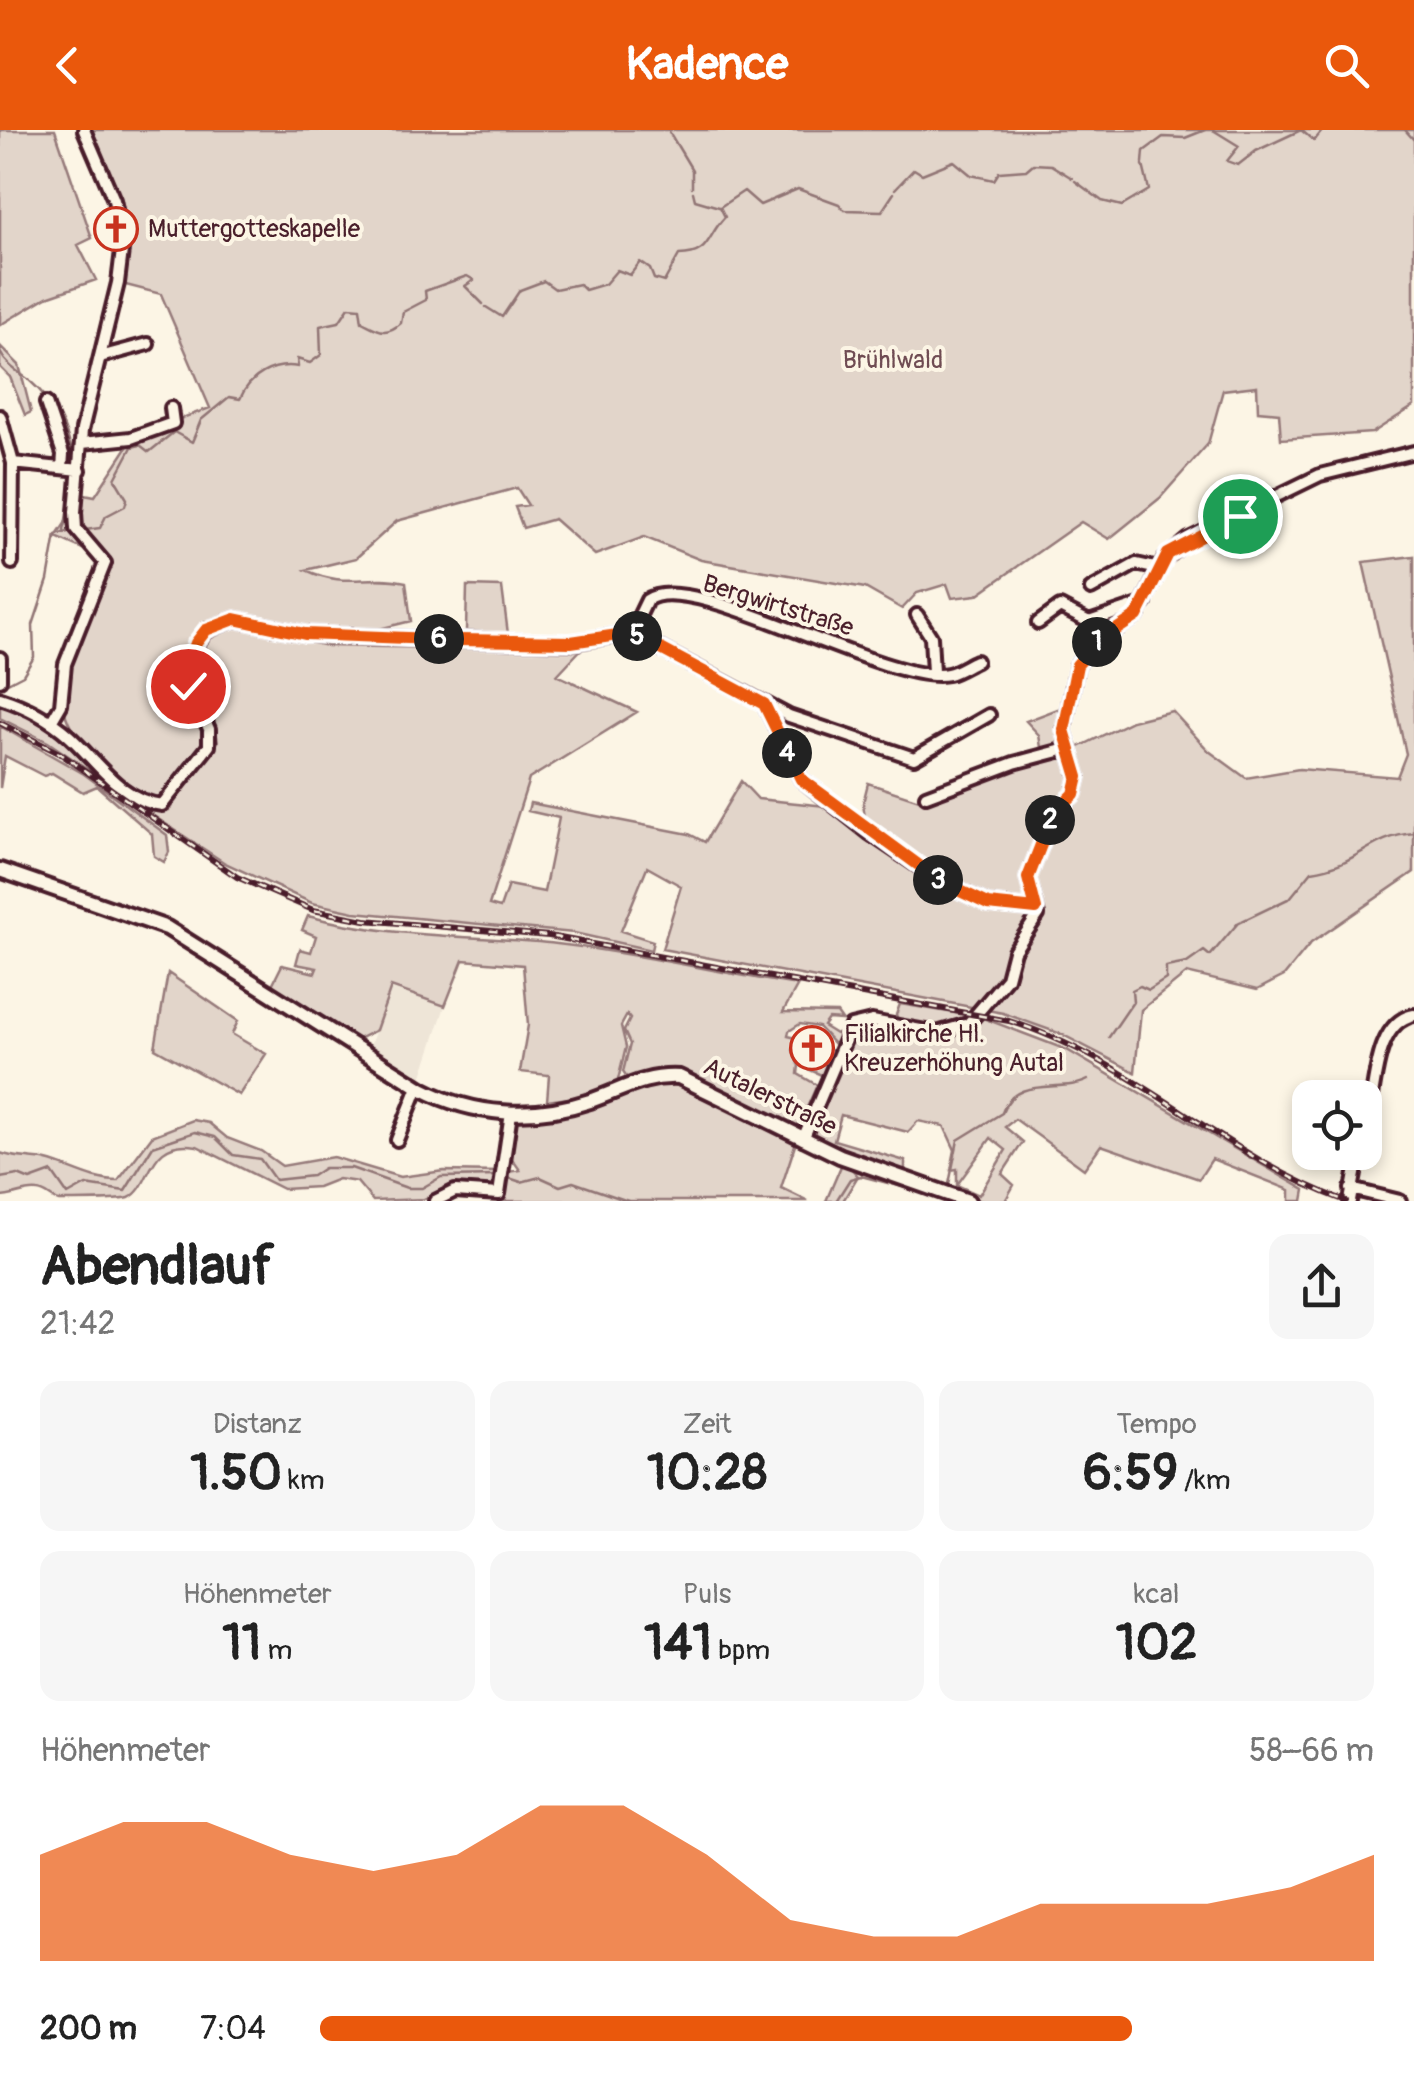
<!DOCTYPE html>
<html lang="de">
<head>
<meta charset="utf-8">
<style>
  body { margin:0; font-family:Pangolin,sans-serif; background:#f6f6f6; color:#222; height:100vh; display:flex; flex-direction:column; font-size:38px; white-space:nowrap }
  * { box-sizing:border-box; margin:0 }
  p { font-size:32px; color:#767676 }
  .icon { flex:none; width:55px; height:55px; fill:none; stroke:currentColor; stroke-width:2; stroke-linecap:round; stroke-linejoin:round }
  .map { position:relative; height:1071px; overflow:hidden }
  .panel { display:flex; flex-direction:column; background:#fff; flex:1 }
  .panel>* { flex:none }
  .fabs { position:absolute; left:1292px; top:950px; display:grid; gap:20px }
  .fabs a { display:grid; place-items:center; width:90px; height:90px; border-radius:20px; background:#fff; box-shadow:0 5px 15px #0003; font-size:50px }
  .pin { position:absolute; display:grid; place-items:center; width:85px; height:85px; color:#fff; margin:-42px; border:5px solid #fff; border-radius:50%; box-shadow:0 2px 10px #0007 }
  .km { position:absolute; width:50px; height:50px; margin:-25px; border-radius:50%; background:#222; color:#fff; font-size:28px; line-height:50px; text-align:center }
  .round { display:grid; place-items:center; flex:none; width:105px; height:105px; border-radius:20px; background:#f6f6f6 }
  .overview { display:flex; align-items:center; justify-content:space-between; height:170px; padding:0 40px }
  h1 { font-size:55px; font-weight:800; line-height:75px }
  .metrics { display:grid; grid-template-columns:repeat(3,1fr); gap:15px; height:170px; padding:10px 40px }
  .metrics div { display:grid; align-content:center; border-radius:20px; background:#f6f6f6; text-align:center }
  .metrics b { font-size:50px; font-weight:800 }
  .metrics small { font-size:28px; font-weight:400 }
  .metrics p { font-size:28px }
  .chart { height:280px; padding:20px 40px }
  .chart p { display:flex; justify-content:space-between }
  .chart svg { width:100%; height:180px; margin-top:10px; fill:#ea580c; opacity:.7 }
  ul { padding:0 40px; list-style:none; font-size:32px }
  li { display:grid; grid-template-columns:160px 120px 1fr; align-items:center; height:75px }
  li i { height:25px; border-radius:12px; background:#ea580c }
  header { display:flex; justify-content:space-between; align-items:center; height:130px; padding:0 40px; background:#ea580c; color:#fff; font-size:45px; font-weight:800 }
  .map>svg:first-child { display:block }
</style>
</head>
<body>
<header><svg class="icon" aria-label="back" viewBox="0 0 24 24"><path d="M15 5l-7 7 7 7"/></svg>Kadence<svg class="icon" aria-label="search" viewBox="0 0 24 24"><circle cx="10" cy="10" r="6"/><path d="M15 15l6 6"/></svg></header>
<div class="map">
<svg width="1414" height="1071" viewBox="0 0 1414 1071">
  <rect width="100%" height="100%" fill="#fcf5e5"/>
  <filter id="ink" filterUnits="userSpaceOnUse"><feTurbulence type="fractalNoise" baseFrequency=".01" numOctaves="2"/><feDisplacementMap in="SourceGraphic" scale="20" xChannelSelector="R" yChannelSelector="G"/><feConvolveMatrix kernelMatrix="1 2 1 2 8 2 1 2 1" color-interpolation-filters="sRGB"/></filter>
  <g filter="url(#ink)">
    <path fill="#eee5d7" d="M391 857 445 876 421 949 369 919Z"/>
    <path fill="#e2d5ca" stroke="#967a7a" stroke-width="2.5" d="M0 0H55L92 108 78 115 96 150 47 167 0 195Z
      M83 0H1414V276L1372 303 1281 309 1279 283 1258 281 1257 256 1223 260 1208 314 1160 368 1109 409 1081 392 977 465 952 468 947 454 917 463 902 479 865 458 701 430 644 407 595 425 554 389 523 398 515 377 528 375 517 358 397 391 356 428 306 440C346 459 367 443 406 452L411 491 379 499H304L236 481 212 491 191 510 179 547C212 616 211 609 164 669 141 668 119 652 104 636 89 621 73 607 66 586 54 548 94 475 107 437L94 424 56 407 66 392 74 362 95 366 135 305 210 278 161 164 118 153C115 93 108 55 83 0Z
      M0 216 19 235 31 282 25 285 10 247 0 237Z
      M1414 426V742L1311 813 1284 846 1257 860 1187 843 1141 880 1135 942 1061 904 1003 883 662 819 681 756 647 737 621 801 653 811 651 820 574 803 354 782 312 773 225 733 143 679 169 680 218 612 214 590 195 560 193 528 209 509 236 496 327 516 570 520 587 513 557 545 637 582 529 649 489 775 500 778 508 755 544 762 559 688 528 681 530 673 689 704 705 712 741 651 758 669 826 676 866 695 863 673 868 653 919 670 1043 630 1039 605 1026 591 1063 577 1059 597 1065 624 1132 591 1172 581 1209 621 1246 648 1299 639 1397 647 1406 624 1363 432Z
      M467 456 502 457 508 504 466 501Z
      M0 574 51 595 111 655 48 612 0 588Z
      M0 596 84 644 167 705 169 722 164 732 154 726 152 704 97 656 83 662 52 643 44 646 5 626 0 658Z
      M308 786C389 808 474 805 557 814 638 823 717 843 798 855L783 882 837 883 842 890 828 889 823 896 836 904 846 896 837 917 818 897 800 894 789 901 788 906 801 909 793 920 798 934H826L833 928 826 947 799 935 798 944 817 955 800 993 802 1000C741 994 705 916 627 948L623 942 630 914 624 901 630 889 627 885 621 896 626 917 617 954 591 965 547 971 549 945 520 942 528 895 523 835 463 830 445 876 391 857 376 900 356 910 272 855 282 835 315 843 317 838 296 834 300 819 311 822 316 806 302 800Z
      M168 843 238 891 232 904 266 924 239 965 155 918Z
      M900 874 973 886 943 900 900 893 896 885Z
      M983 888 1067 920 1305 1060 1303 1071H1290V1060L1212 1029 1199 1049 1101 1015 1084 1039 1015 989 1005 997 1023 1012 1002 1044 1014 1055 1005 1071H980L958 1060 959 1056 979 1065 1006 1020 991 1008 957 1055V1039L951 1040 955 1020 944 996 918 991 908 1002 841 985 834 1010 905 1031V1042L852 1026 811 1005 856 898C908 886 927 924 983 888Z
      M680 952 796 1012 781 1058 808 1071H501L509 1042 520 1040 510 1026 516 985 641 953Z
      M193 990 209 993 227 1008 261 1021 282 1036 333 1027 400 1047 444 1041 499 1042 491 1059 451 1057 424 1069 373 1071 357 1052 338 1049 318 1057 283 1059 197 1016C146 1007 153 1057 129 1068 119 1071 70 1071 59 1071 51 1069 47 1062 38 1061 26 1059 13 1067 0 1067V1023C17 1029 32 1027 47 1031 71 1037 92 1051 118 1051L152 1006Z
      M848 1035 858 1046 843 1071H826L841 1036Z"/>
    <g fill="none" stroke-linecap="round" stroke-linejoin="round">
      <path stroke="#917474" stroke-width="2.5" d="M668 0 692 40V57
        M1213 0 1239 16 1227 31 1238 35 1256 21 1301 0 1314 11 1323 0
        M1405 0 1414 10
        M1143 33 1144 21 1163 7 1185 8 1205 0
        M1075 51 1102 71 1122 76 1149 60 1143 35
        M895 59 914 39 922 44 954 31 971 45 994 50 999 42 1026 40 1033 34 1051 35 1072 48
        M693 62 695 70 719 77
        M486 177 502 187 520 160 544 151 555 159 579 154 585 160 605 154 617 140 630 145 640 132 650 139 654 149 664 152 679 125C711 125 706 106 725 87L720 77 744 61 760 75 798 59 839 74 844 80 882 81 894 63
        M0 222C7 236 17 241 29 250 55 273 68 298 74 332
        M85 400 100 398 106 386 125 376 127 369 115 349 132 317 140 315 149 322 174 302 192 312 201 290 229 267 240 269C249 247 273 232 298 237L297 229 310 233 321 225 320 196 339 192 349 177 360 178 362 192C378 200 385 207 401 193L403 182 426 170 425 161 467 146 474 150 465 156 483 174
        M64 401 72 355
        M0 557 23 545 34 527 33 495 48 450 56 405 72 401
        M1109 907 1133 872 1132 860 1140 856 1149 860 1166 849V837L1187 833 1204 821 1210 826 1238 793 1290 768 1312 741C1360 734 1368 707 1414 703
        M506 1047 521 1052 540 1047 560 1056 573 1052 628 1071
        M0 1048 18 1045 30 1050 52 1042 68 1065 86 1055 125 1061 153 1016 195 1002 215 1007 233 1025 260 1029 275 1050 312 1046 324 1038H351L407 1058H422L441 1047 498 1046
        M948 1059 958 1010 1002 983C1015 944 1062 964 1088 950
        M836 1071 850 1049 861 1046 930 1064"/>
      <g stroke="#4a1f2b" stroke-width="18">
        <path id="minor" d="M100 227 148 214
          M46 273 63 324 62 338
          M0 286 13 333 12 433
          M82 313 131 308 173 293 171 278
          M13 333 80 340
          M1091 459 1136 434 1159 439
          M917 485 931 507 933 542
          M1038 493 1060 477 1089 492 1145 473
          M631 503 647 470C690 437 889 557 948 544 957 542 967 535 976 531
          M0 528V550
          M0 568C25 576 49 588 69 606 96 630 122 672 162 675L209 616V599L189 556V526L207 500 235 489 305 504 459 510 571 513 631 503 789 586 914 628 989 585
          M764 574 801 649 869 703 943 753 988 774 1036 779
          M51 592 61 575 65 534 105 433 76 399 75 382 82 300 118 153 123 112 114 70 84 0
          M926 666 1014 633 1070 618
          M1365 1003C1376 969 1371 893 1414 885
          M803 1009 851 896 872 891 937 903 968 894 1007 848 1014 821 1038 785 1028 748 1053 684 1074 664 1078 647 1064 600 1077 535 1095 513 1137 486 1164 430 1189 409 1320 345 1414 322
          M397 1010 418 957
          M1351 1059 1400 1071
          M435 1071 455 1061 499 1064 511 983
          M1350 1071 1359 1022"/>
      </g>
      <g stroke="#4a1f2b" stroke-width="20">
        <path id="major" d="M0 740 167 798 422 959C474 986 533 990 590 971 622 960 644 945 679 947L840 1026 968 1071"/>
      </g>
      <use href="#minor" stroke="#fcf5e5" stroke-width="10"/>
      <use href="#major" stroke="#fcf5e5" stroke-width="12"/>
      <g stroke="#4a1f2b" stroke-width="6">
        <path id="rail" d="M0 593 61 624 237 747 313 780 365 790 549 806 1009 891C1132 929 1225 1028 1346 1071"/>
      </g>
      <use href="#rail" stroke="#fcf5e5" stroke-width="2.5" stroke-dasharray="8" stroke-linecap="butt"/>
    </g>
  </g>
  <g fill="none" stroke-linecap="round" stroke-linejoin="round" filter="url(#ink)">
    <g stroke="#fff" stroke-width="20">
      <path id="route" d="M188 556 186 542 196 513 206 500 235 489 305 504 459 510 571 512 631 503 764 574 801 649 943 753 988 774 1036 779 1028 748 1053 684 1074 664 1078 647 1064 600 1077 535 1096 513 1137 486 1168 424 1240 386"/>
    </g>
    <use href="#route" stroke="#ea580c" stroke-width="12"/>
  </g>
  <defs>
    <g id="church-ring" transform="scale(2.25)"><circle r="9.5" fill="#fcf5e5" stroke="#c8321e" stroke-width="1.5"/><path d="M-1.2-6h2.4v3.5h3.3v2.4h-3.3V6h-2.4V-.1h-3.3v-2.4h3.3Z" fill="#c8321e"/></g>
  </defs>
  <g fill-rule="evenodd">
    <use href="#church-ring" x="116" y="99"/>
    <use href="#church-ring" x="812" y="918"/>
  </g>
  <g text-anchor="middle" dominant-baseline="central" stroke-width="8" stroke-linejoin="round" paint-order="stroke">
    <g font-size="25" fill="#4a1f2b" stroke="#fcf5e5" text-anchor="start">
      <text x="148" y="99">Muttergotteskapelle</text>
      <text x="844" y="904">Filialkirche Hl.<tspan x="844" dy="29">Kreuzerhöhung Autal</tspan></text>
    </g>
    <g font-size="25" fill="#704c53" stroke="#fcf5e5">
      <text x="893" y="230">Brühlwald</text>
    </g>
    <g font-size="25" fill="#4a1f2b" stroke="#fcf5e5">
      <text transform="translate(778 476) rotate(17)">Bergwirtstraße</text>
      <text transform="translate(770 967) rotate(26)">Autalerstraße</text>
    </g>
  </g>
</svg>
<div class="fabs">
<a><svg class="icon" aria-label="locate" viewBox="0 0 24 24"><circle cx="12" cy="12" r="6"/><path d="M12 2v4M12 18v4M2 12h4M18 12h4"/></svg></a>
</div>
<div class="pin" style="left:1240px;top:386px;background:#1e9e55"><svg class="icon" aria-label="arrive" viewBox="0 0 24 24"><path d="M6 21V4h12l-3 4 3 4H6"/></svg></div>
<div class="pin" style="left:188px;top:556px;background:#d93025"><svg class="icon" aria-label="check" viewBox="0 0 24 24"><path d="M5 12l5 5 9-10"/></svg></div>
<b class="km" style="left:1097px;top:512px">1</b>
<b class="km" style="left:1050px;top:690px">2</b>
<b class="km" style="left:938px;top:750px">3</b>
<b class="km" style="left:787px;top:623px">4</b>
<b class="km" style="left:637px;top:506px">5</b>
<b class="km" style="left:439px;top:509px">6</b>
</div>
<section class="panel">
<div class="overview"><div><h1>Abendlauf</h1><p>21:42</p></div><a class="round"><svg class="icon" aria-label="share" viewBox="0 0 24 24"><path d="M12 15V3M7 8l5-5 5 5M5 13v7h14v-7"/></svg></a></div>
<div class="metrics">
<div><p>Distanz</p><b>1.50<small> km</small></b></div>
<div><p>Zeit</p><b>10:28</b></div>
<div><p>Tempo</p><b>6:59<small> /km</small></b></div>
</div>
<div class="metrics">
<div><p>Höhenmeter</p><b>11<small> m</small></b></div>
<div><p>Puls</p><b>141<small> bpm</small></b></div>
<div><p>kcal</p><b>102</b></div>
</div>
<div class="chart"><p><span>Höhenmeter</span>58–66 m</p>
<svg viewBox="0 0 160 44" preserveAspectRatio="none"><path d="M0 44V18L10 10L20 10L30 18L40 22L50 18L60 6L70 6L80 18L90 34L100 38L110 38L120 30L130 30L140 30L150 26L160 18V44z"/></svg>
</div>
<ul>
<li><b>200 m</b>7:04<i style="width:77%"></i></li>
</ul>
</section>
</body>
</html>
